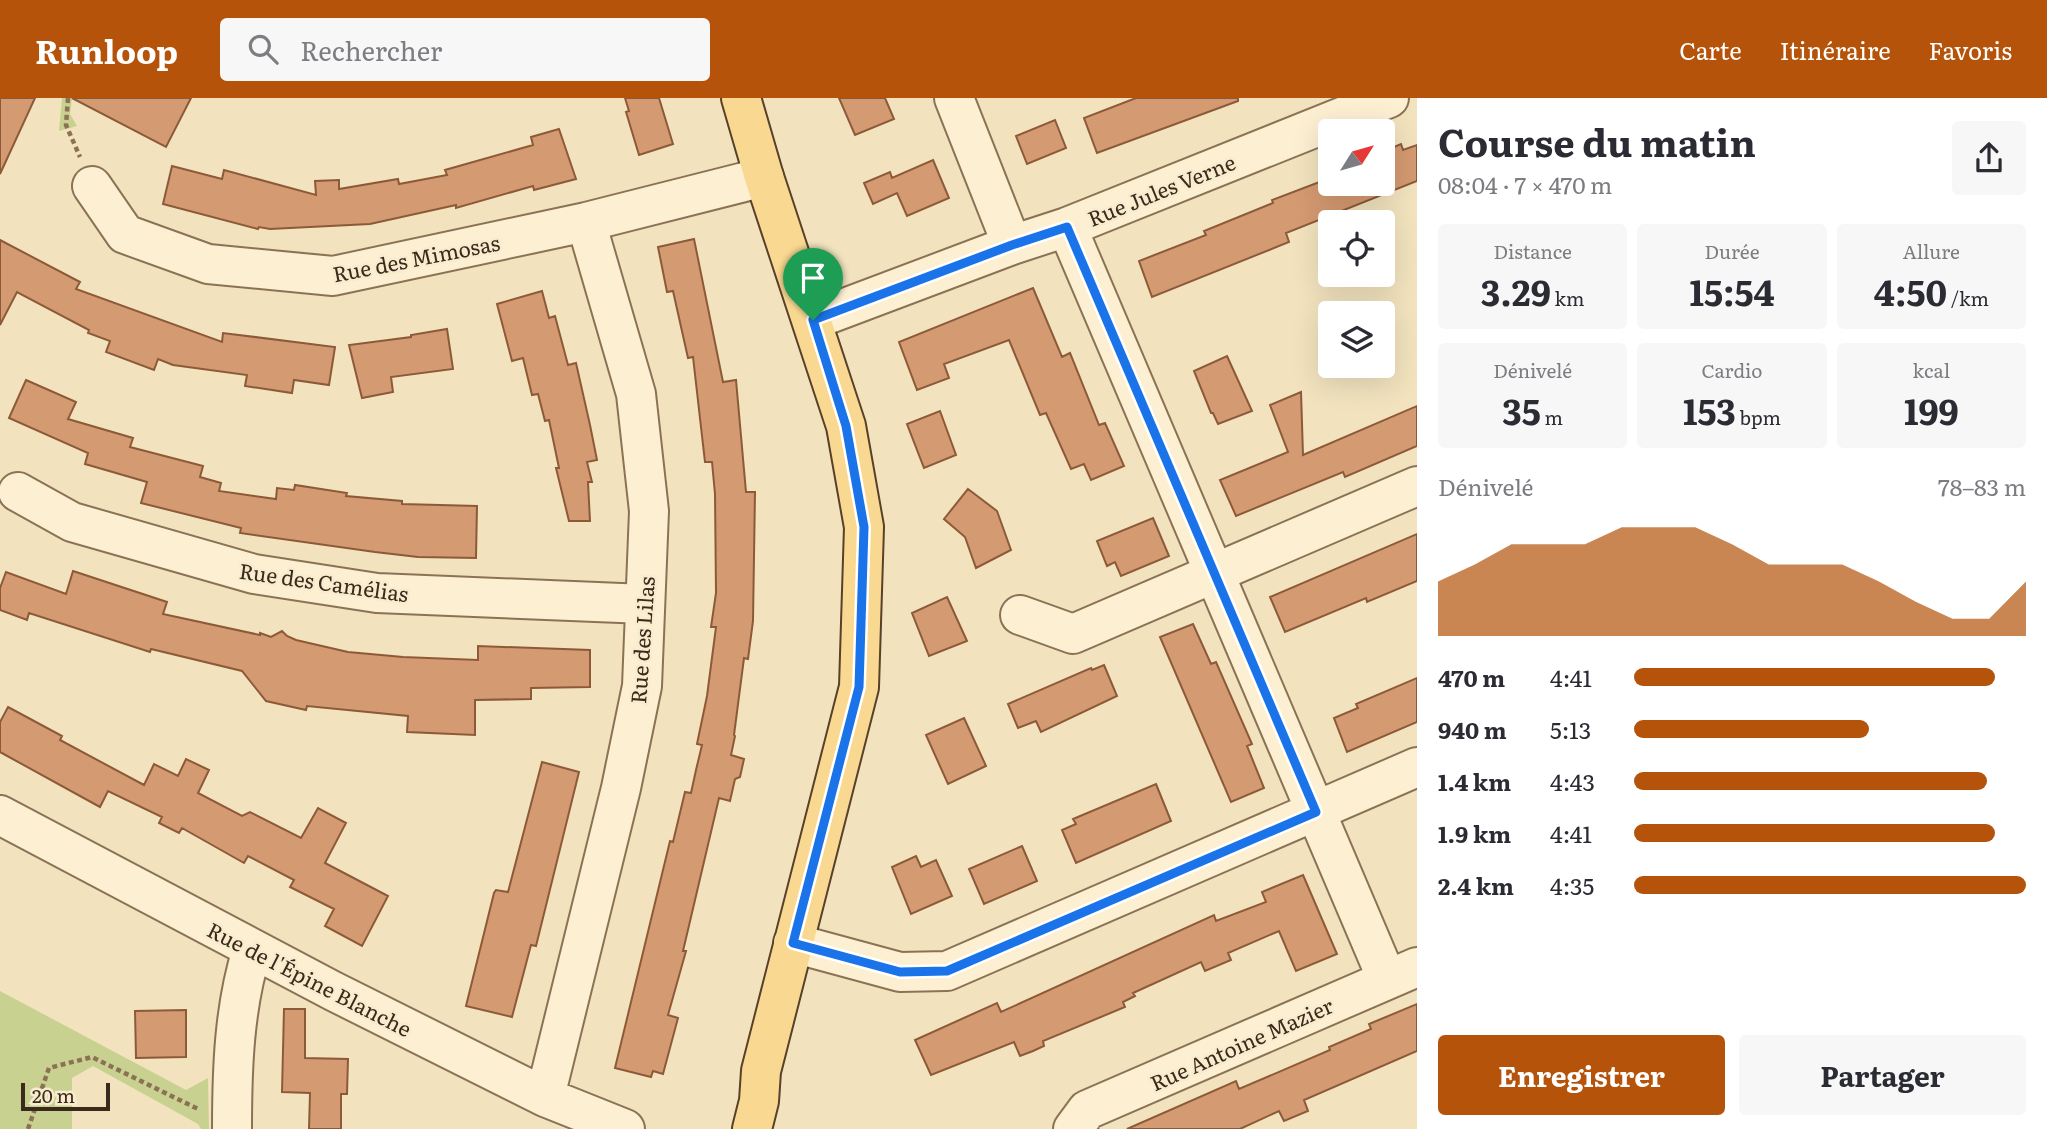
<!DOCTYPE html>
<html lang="fr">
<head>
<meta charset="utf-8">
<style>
  body { margin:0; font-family:Literata,serif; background:#f7f7f7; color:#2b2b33; height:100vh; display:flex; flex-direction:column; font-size:26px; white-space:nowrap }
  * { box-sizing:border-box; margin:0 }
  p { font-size:23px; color:#7c7c81 }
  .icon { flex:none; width:38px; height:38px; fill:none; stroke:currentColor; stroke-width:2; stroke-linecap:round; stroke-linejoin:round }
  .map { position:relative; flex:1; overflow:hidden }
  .side { display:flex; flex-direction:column; background:#fff; width:630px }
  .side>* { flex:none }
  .needle { width:46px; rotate:53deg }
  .tools { position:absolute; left:1318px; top:21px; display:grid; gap:14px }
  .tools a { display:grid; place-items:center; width:77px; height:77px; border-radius:7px; background:#fff; box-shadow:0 7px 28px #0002; font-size:35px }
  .scale { position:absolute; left:21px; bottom:18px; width:89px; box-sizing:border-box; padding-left:7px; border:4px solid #3a2a1b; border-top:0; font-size:19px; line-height:24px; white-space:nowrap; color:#3a2a1b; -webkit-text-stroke:5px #f8eccf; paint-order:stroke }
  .pin { position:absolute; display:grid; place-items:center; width:60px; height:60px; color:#fff; margin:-72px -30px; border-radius:50% 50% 50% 0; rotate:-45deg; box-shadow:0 0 7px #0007 }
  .pin .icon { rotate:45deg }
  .round { display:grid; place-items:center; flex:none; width:74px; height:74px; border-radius:7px; background:#f7f7f7 }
  .overview { display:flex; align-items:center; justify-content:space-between; height:119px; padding:0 21px }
  h1 { font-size:38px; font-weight:700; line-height:52px }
  .metrics { display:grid; grid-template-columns:repeat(3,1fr); gap:10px; height:119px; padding:7px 21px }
  .metrics div { display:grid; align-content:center; border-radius:7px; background:#f7f7f7; text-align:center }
  .metrics b { font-size:35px; font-weight:700 }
  .metrics small { font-size:19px; font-weight:400 }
  .metrics p { font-size:19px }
  .chart { height:196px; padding:14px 21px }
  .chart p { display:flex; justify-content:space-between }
  .chart svg { width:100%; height:126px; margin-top:7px; fill:#b45309; opacity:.7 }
  .button { display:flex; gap:14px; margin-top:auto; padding:14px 21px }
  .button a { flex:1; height:80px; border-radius:7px; background:#b45309; color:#fff; font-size:28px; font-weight:700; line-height:80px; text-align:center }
  .button a+a { background:#f7f7f7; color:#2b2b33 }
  ul { padding:0 21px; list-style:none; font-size:23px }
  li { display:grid; grid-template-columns:112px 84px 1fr; align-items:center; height:52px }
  li i { height:18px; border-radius:9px; background:#b45309 }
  header { display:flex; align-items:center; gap:42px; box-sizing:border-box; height:98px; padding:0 35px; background:#b45309; color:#fff }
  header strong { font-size:33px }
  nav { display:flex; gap:38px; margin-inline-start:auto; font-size:24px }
  .search { width:490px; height:63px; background:#f7f7f7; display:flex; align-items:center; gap:18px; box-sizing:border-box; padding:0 24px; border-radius:7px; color:#7c7c81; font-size:26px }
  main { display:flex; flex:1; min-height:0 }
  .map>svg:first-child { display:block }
</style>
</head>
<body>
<header>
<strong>Runloop</strong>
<div class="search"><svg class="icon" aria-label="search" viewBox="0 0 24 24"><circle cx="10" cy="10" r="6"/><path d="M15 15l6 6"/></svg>Rechercher</div>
<nav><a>Carte</a><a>Itinéraire</a><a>Favoris</a></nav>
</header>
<main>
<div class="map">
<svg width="1417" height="1031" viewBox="0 0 1417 1031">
  <rect width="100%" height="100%" fill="#f2e3be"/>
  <path fill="#c9d191" d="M62 0H72L70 16 77 28 59 33Z
    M0 893 186 992 208 980 209 1031H201L198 1026 93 968 72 980V1031H0Z"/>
  <path fill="#d49a71" stroke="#8d5a39" stroke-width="2" d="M0 0H35L0 76Z
    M72 0H191L166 49Z
    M625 0H659L673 46 639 57 626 14 629 13Z
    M839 0H885L894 21 855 37Z
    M1136 0H1238V3L1097 55 1084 20Z
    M1055 22 1066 50 1027 66 1016 38Z
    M559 31 576 81 534 92 533 88 456 110V107L370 126 270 131 259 129 258 131 163 106 172 68 222 81 224 72 316 97 315 83 339 82V91L398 81 399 86 447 77 445 72 533 47 531 39Z
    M1401 46 1403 52 1417 47V83L1286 135 1289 144 1152 199 1139 163 1206 137 1204 133 1273 105 1272 102 1330 80V86H1382V54Z
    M933 62 949 100 907 118 897 95 873 106 864 85 890 74 892 80Z
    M694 141 723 284 736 282 746 394H755L753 523 748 561 744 560 734 637 735 638 731 657 744 661 740 679 735 681 730 703 719 700 683 853H686L668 917 678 920 663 976 653 973 651 979 615 970 670 743 673 744 685 694 691 695 696 672 702 647 697 646 707 598 716 529H711L716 495 715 396 712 364H705L693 259 688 260 673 193 667 194 658 149Z
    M0 142 80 184 76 191 222 244 223 235 335 249 329 287 294 282 292 295 245 288 247 277 173 267 158 261 154 272 106 254 110 243 88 235 89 232 17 194 0 227Z
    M1033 190 1062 259 1070 255 1099 327 1105 325 1124 368 1091 382 1084 366 1071 371 1046 315 1040 317 1009 242 944 266 949 280 917 292 899 244Z
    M542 193 549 220 555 218 568 267 576 265 590 327 597 362 587 364 592 384H588L590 423H569L556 370H559L549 322 545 323 538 296 532 297 523 260 512 263 497 206Z
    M447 231 453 271 391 279 393 294 362 300 349 247 411 239V237Z
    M1227 258 1252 313 1218 326 1213 315H1211L1194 273Z
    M26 282 76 304 68 321 133 340 130 349 203 368 200 379 221 385 219 393 276 401 277 390 294 392 295 387 347 395 346 398 402 403V406L477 408 476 460 418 459 375 454 240 435 241 430 141 405 147 384 85 366 88 355 9 320Z
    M1301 294 1303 357 1417 308V348L1345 379 1343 374 1236 418 1220 382 1288 354 1270 307Z
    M940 313 956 357 924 370 907 326Z
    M968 391 997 413 1011 452 976 470 965 439 944 421Z
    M1153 420 1169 458 1121 478 1115 464 1107 468 1097 443Z
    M1417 436V483L1367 504 1366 500 1285 534 1270 499Z
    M73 473 167 504 163 516 260 537V535L271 539 282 533 287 538 296 542 348 554 403 559 478 562V548L590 552V589L531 590V601L475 602V637L407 634 408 618 307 608 306 612 266 603 242 573 151 551 150 554 29 515 27 522 0 512V490L6 474 66 496Z
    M947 499 967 543 929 558 912 515Z
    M1193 526 1211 566 1216 564 1252 646 1247 648 1264 690 1231 704 1160 539Z
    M1104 567 1117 598 1041 634 1036 623 1018 630 1008 606 1091 570 1092 572Z
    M1417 580V624L1347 654 1334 620 1358 610 1356 606Z
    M8 609 62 638 60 642 144 687 154 666 178 678 186 661 209 672 198 695 242 718 250 714 301 740 318 710 346 725 325 765 388 798 362 848 325 828 334 811 290 789 294 782 248 758 244 765 182 730 179 735 159 725 162 719 108 693 100 709 0 654V624Z
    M964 620 986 668 948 686 926 637Z
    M542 664 579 674 536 848 531 847 512 919 466 908 494 795 496 792 508 794Z
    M1156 686 1171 723 1076 765 1062 732 1076 726 1073 721Z
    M1022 748 1037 783 984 806 969 771Z
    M916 758 921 769 936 762 952 798 911 816 892 769Z
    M1303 777 1337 856 1296 873 1279 833 1228 855 1231 862 1205 873 1201 864 1133 895 1135 898 1123 904 1125 909 1043 943 1044 948 1033 953 1020 958 1014 944 931 977 915 942 997 905 1001 914 1214 817 1216 823 1266 804 1262 794Z
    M1417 906V953L1304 1002 1308 1013 1284 1023 1279 1013 1240 1031H1127L1236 983 1239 991 1330 952 1329 949 1371 931 1369 926Z
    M284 911H305V960L348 961 347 996H341V1031H309L310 995 282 994Z
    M186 912V959L136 960 135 913Z"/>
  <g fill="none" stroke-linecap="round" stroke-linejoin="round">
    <g stroke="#8c7255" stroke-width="42">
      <path id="minor" d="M954 0 1012 147
        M92 88 125 136 208 166 333 178 586 124 764 79
        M1067 129 1387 881
        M813 222 1012 147 1067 129 1389 0
        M18 394 72 424 254 476 377 495 645 506
        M1020 517 1073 536 1417 388
        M0 717 333 893 545 999 625 1031
        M793 845 900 874 947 873 1417 669
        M545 999 621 690 642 588 649 413 636 296 586 124
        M232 1031C232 971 234 909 252 852
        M1073 1031 1087 1012 1417 869"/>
    </g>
    <g stroke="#59402a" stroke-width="42">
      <path id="major" d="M741 0 764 79 846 328 864 429 859 589 761 973 759 1003 752 1031"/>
    </g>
    <path stroke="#8c7255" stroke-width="4.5" stroke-dasharray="5 3.5" stroke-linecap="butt" d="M68 0 66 27 80 59
      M28 1031 49 970 92 959 200 1012"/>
    <use href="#minor" stroke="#fcefd2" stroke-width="38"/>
    <use href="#major" stroke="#f9d992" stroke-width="38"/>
  </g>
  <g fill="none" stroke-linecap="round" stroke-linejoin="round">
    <g stroke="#fff" stroke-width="14">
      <path id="route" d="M1067 129 1316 714 947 873 900 874 793 845 859 589 864 429 846 328 813 222 1012 147Z"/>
    </g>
    <use href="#route" stroke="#1a73e8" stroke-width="9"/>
  </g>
  <g text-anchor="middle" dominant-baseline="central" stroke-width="5" stroke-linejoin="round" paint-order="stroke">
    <g font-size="21" fill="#3a2a1b" stroke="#f8eccf">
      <text transform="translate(1161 91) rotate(-22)">Rue Jules Verne</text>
      <text transform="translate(416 159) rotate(-11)">Rue des Mimosas</text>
      <text transform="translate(324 483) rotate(8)">Rue des Camélias</text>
      <text transform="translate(641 542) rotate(-86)">Rue des Lilas</text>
      <text transform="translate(310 880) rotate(27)">Rue de l'Épine Blanche</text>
      <text transform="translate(1241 945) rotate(-24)">Rue Antoine Mazier</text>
    </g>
  </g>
</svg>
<div class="tools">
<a><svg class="needle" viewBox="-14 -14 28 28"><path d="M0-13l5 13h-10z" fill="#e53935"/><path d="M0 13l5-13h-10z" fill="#7c7c81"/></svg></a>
<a><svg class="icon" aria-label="locate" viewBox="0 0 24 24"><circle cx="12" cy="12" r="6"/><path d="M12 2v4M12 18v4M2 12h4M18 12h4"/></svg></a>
<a><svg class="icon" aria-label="layers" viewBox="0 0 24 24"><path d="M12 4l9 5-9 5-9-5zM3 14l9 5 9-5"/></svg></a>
</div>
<div class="scale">20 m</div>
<div class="pin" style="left:813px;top:222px;background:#1e9e55"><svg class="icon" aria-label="arrive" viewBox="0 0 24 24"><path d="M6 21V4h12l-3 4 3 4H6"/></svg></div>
</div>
<section class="side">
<div class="overview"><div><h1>Course du matin</h1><p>08:04 · 7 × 470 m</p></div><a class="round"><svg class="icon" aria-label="share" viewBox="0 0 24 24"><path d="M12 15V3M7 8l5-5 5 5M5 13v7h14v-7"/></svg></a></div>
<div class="metrics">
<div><p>Distance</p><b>3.29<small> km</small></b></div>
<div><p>Durée</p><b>15:54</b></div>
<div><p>Allure</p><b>4:50<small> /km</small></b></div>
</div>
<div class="metrics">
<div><p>Dénivelé</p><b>35<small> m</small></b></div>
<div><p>Cardio</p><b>153<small> bpm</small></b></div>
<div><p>kcal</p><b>199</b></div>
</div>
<div class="chart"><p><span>Dénivelé</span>78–83 m</p>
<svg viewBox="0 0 160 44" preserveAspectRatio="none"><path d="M0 44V25L10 19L20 12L30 12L40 12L50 6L60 6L70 6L80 12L90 19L100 19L110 19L120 25L130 32L140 38L150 38L160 25V44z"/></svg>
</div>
<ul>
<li><b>470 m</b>4:41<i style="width:92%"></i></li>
<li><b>940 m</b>5:13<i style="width:60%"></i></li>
<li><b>1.4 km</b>4:43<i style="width:90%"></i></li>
<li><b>1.9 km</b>4:41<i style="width:92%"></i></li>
<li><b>2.4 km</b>4:35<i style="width:100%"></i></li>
</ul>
<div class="button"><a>Enregistrer</a><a>Partager</a></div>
</section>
</main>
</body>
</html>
